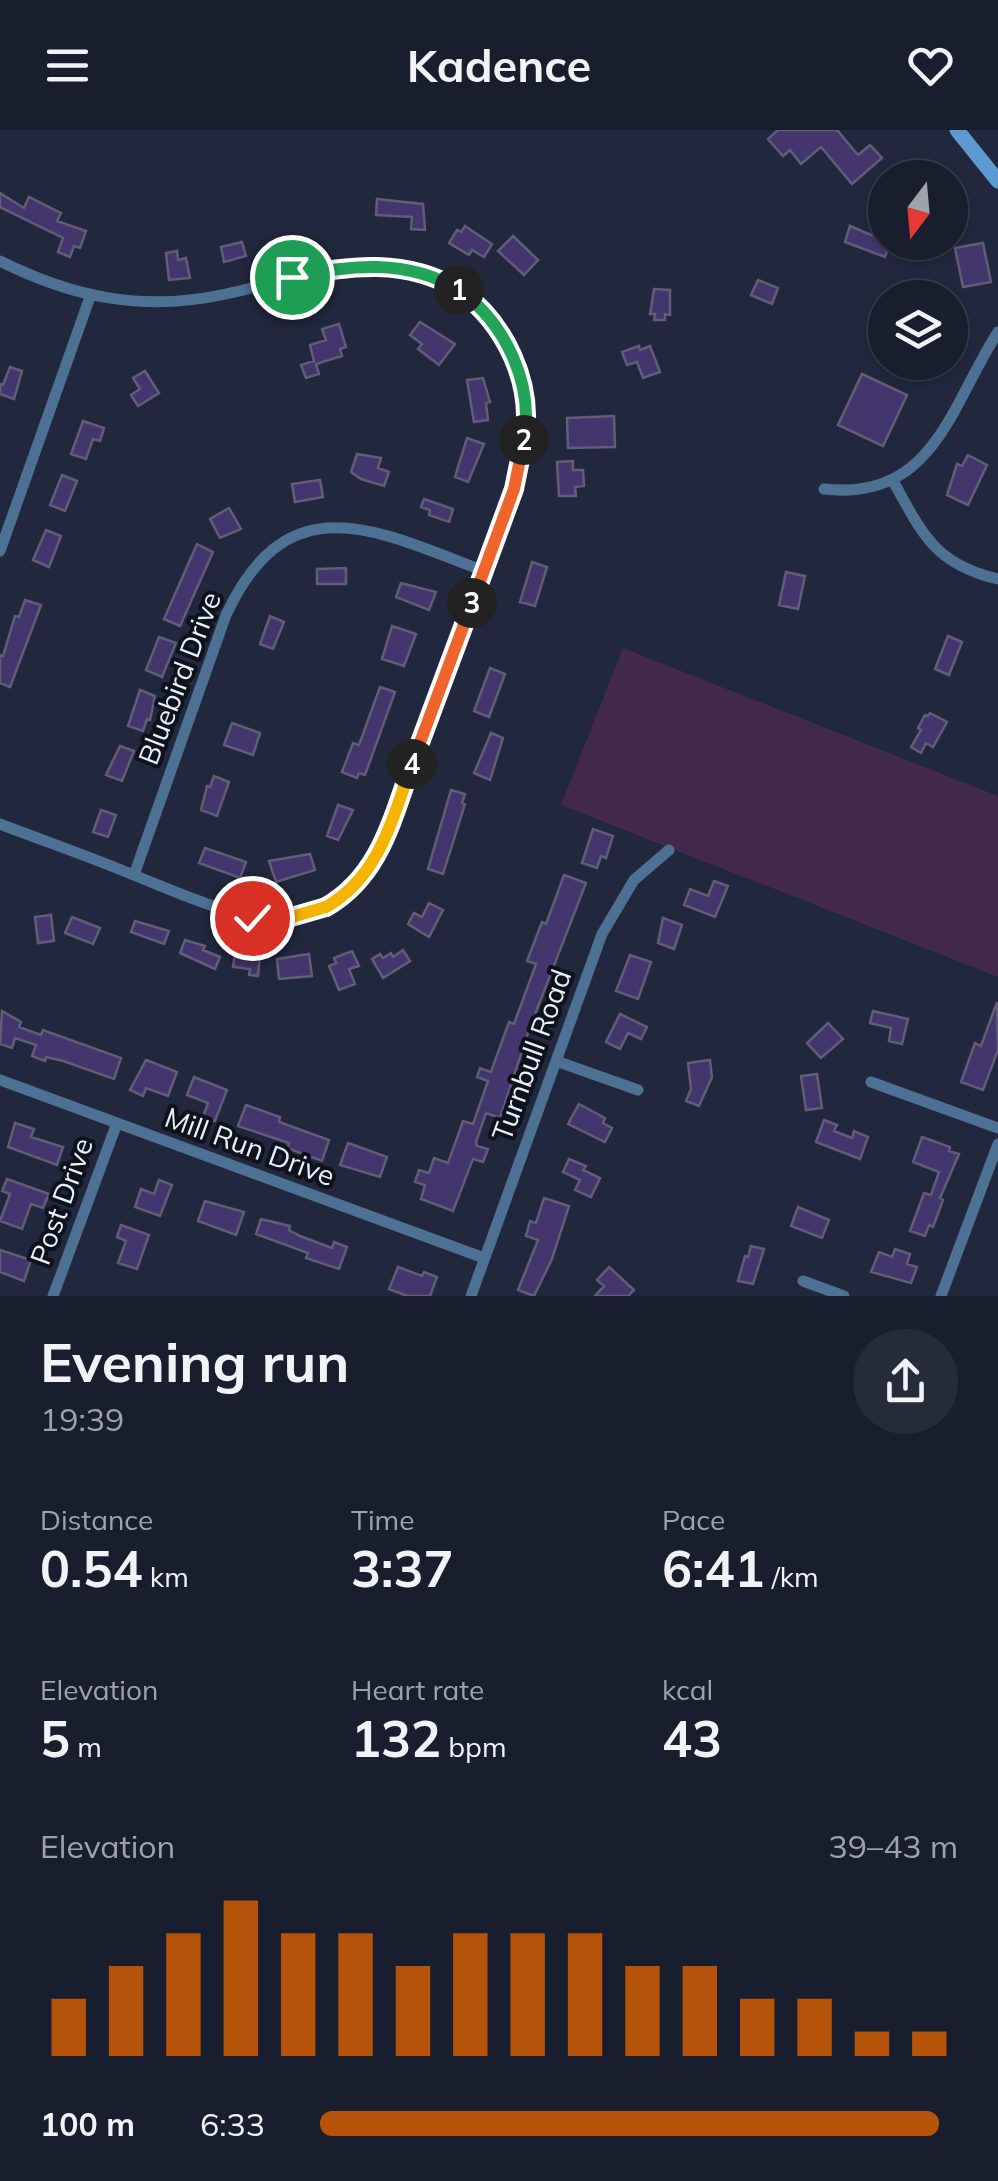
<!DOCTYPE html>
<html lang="en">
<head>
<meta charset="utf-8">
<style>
  body { margin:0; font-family:Mulish,sans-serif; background:#262b3a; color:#f1f3f6; height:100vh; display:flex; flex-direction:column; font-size:38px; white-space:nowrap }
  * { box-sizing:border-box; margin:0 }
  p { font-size:32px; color:#9fa2aa }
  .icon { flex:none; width:55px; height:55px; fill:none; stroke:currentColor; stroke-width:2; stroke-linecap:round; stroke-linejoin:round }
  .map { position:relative; height:1166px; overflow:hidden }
  .panel { display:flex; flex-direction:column; background:#191e2e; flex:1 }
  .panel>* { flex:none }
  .needle { width:65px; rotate:196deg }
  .fabs { position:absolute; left:868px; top:30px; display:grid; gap:20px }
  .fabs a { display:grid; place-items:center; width:100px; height:100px; border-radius:50%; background:#191e2e; box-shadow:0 2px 8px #0004,0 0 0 2px #373c4a; font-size:50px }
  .pin { position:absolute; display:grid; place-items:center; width:85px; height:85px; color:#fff; margin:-42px; border:5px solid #fff; border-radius:50%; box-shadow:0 2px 10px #0007 }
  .km { position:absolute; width:50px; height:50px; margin:-25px; border-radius:50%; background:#222; color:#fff; font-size:28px; line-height:50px; text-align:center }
  .round { display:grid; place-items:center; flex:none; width:105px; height:105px; border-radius:52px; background:#262b3a }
  .overview { display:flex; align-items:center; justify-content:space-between; height:170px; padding:0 40px }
  h1 { font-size:55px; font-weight:700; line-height:75px }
  .metrics { display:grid; grid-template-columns:repeat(3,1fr); gap:15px; height:170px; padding:10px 40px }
  .metrics div { display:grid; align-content:center }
  .metrics b { font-size:50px; font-weight:700 }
  .metrics small { font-size:28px; font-weight:400 }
  .metrics p { font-size:28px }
  .chart { height:280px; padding:20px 40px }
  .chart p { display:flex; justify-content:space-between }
  .chart svg { width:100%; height:180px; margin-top:10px; stroke:#b45309; stroke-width:6 }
  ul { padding:0 40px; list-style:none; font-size:32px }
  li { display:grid; grid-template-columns:160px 120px 1fr; align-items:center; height:75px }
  li i { height:25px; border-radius:12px; background:#b45309 }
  header { display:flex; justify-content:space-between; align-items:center; height:130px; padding:0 40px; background:#191e2e; font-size:45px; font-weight:700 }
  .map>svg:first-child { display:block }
</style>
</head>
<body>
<header><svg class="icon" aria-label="menu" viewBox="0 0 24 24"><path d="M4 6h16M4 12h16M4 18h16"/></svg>Kadence<svg class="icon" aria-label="heart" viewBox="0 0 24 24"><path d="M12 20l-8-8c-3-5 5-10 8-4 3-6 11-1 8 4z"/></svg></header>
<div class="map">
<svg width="998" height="1166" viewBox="0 0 998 1166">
  <rect width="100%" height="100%" fill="#21283d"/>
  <path fill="#43294d" d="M623 518 998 666V847L561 675Z"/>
  <path fill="#43366d" stroke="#615d76" stroke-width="2.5" d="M778 0H837L858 25 870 15 882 28 852 54 821 17 801 34 790 20 783 26 768 9Z
    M0 63 24 78 29 67 61 83 57 91 86 101 80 118 74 116 70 127 58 122 63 108 0 77Z
    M377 69 423 74 425 100 411 99 412 87 376 85Z
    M465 96 492 114 484 127 472 120 469 125 449 113 457 100 461 102Z
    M850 96 890 113 885 127 845 112Z
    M513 106 538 130 524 145 498 121Z
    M242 112 246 126 224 132 221 117Z
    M983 113 991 152 963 157 955 118Z
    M177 121 178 130 186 128 190 148 169 150 166 123Z
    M758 150 778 158 772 174 751 165Z
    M654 159 670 160V185L665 184V190H654L655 184H650Z
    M420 192 455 214 439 235 418 219 422 214 410 205Z
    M339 194 346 217 340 219 342 226 316 234 319 244 306 248 301 235 314 231 310 215 326 210 322 199Z
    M639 216 640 220 650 216 660 242 643 248 637 232 627 235 622 222Z
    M10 237 22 241 14 269 0 264V254L3 255Z
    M145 241 159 263 138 276 131 265 140 259 133 248Z
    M862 244 907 265 883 316 838 295Z
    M483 248 490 272 486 273 488 290 474 292 467 250Z
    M614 286 615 317 568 318 567 288Z
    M83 291 104 298 100 311 93 309 86 329 71 324Z
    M467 308 484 314 468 352 455 347Z
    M357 324 381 328 378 338 389 342 384 356 361 349 351 342Z
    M968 325 987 335 968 375 947 365 957 334 962 336Z
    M573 331V340H583L584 356 575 357 576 366H559L557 332Z
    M62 345 77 351 65 381 50 375Z
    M320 350 323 367 295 372 292 354Z
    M424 369 453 379 449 392 429 385 430 380 421 377Z
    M229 378 241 399 220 408 210 389Z
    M46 400 61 406 49 437 33 430Z
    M197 414 213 422 180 496 164 489Z
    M532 432 547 437 535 476 520 472Z
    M346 438V454H317V439Z
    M786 442 805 446 798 479 779 475Z
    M401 453 436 462 429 480 396 467Z
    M25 470 41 475 10 557 0 553V525L3 526 15 486 19 487Z
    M270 486 284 492 273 519 260 514Z
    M392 496 416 504 404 536 382 529Z
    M948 506 962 512 949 545 935 539Z
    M159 507 176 513 162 547 146 540Z
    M490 538 505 544 489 587 474 581Z
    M380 557 395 562 365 645 359 643 357 648 342 642 353 613 359 615Z
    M140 560 155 566 150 590 147 589 143 601 128 596Z
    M930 583 947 592 933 617 926 613 921 623 911 617 921 600 918 598 925 585 928 586Z
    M232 593 260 603 253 625 224 615Z
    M491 603 503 608 490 650 474 643Z
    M120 616 134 621 122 651 106 645Z
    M214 646 229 652 217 686 201 680 207 656 210 657Z
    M451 660 465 664 462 673 465 674 443 744 428 739Z
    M338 675 353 680 338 710 327 706Z
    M101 680 116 685 108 707 93 702Z
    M593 699 613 706 606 728 601 726 597 738 582 733Z
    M205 718 246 732 240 748 199 733Z
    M310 724 315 740 276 752 269 731Z
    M564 745 586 753 529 900 500 988 486 983 476 1012 477 1016 488 1019 483 1032 473 1029 453 1081 421 1069 425 1055 415 1052 419 1040 429 1043 434 1028 448 1033 463 991 473 994 488 951 477 947 480 938 491 942 509 892 514 894 536 834 527 831 542 792 546 794Z
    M714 751 728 756 715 787 684 775 690 759 708 766Z
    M429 773 443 780 429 807 408 794 414 783 422 787Z
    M51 785 54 811 38 813 35 787Z
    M72 787 100 798 93 814 65 803Z
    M663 788 682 795 674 819 658 813Z
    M135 791 169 801 164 814 131 802Z
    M185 810 205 816 203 820 220 827 215 839 180 823Z
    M403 820 410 831 383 848 372 829 380 824 383 828 391 823 393 827Z
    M352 821 359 836 349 839 355 854 339 860 329 836 336 833 334 828Z
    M235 822 260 826 258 846 249 845 250 839 233 837Z
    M309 824 312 846 279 849 277 829Z
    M630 825 651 832 638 869 616 861Z
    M997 872 998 920 983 960 961 952 975 913 981 916Z
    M2 881 21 892 19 897 41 905 43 900 121 928 114 949 63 931 46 927 45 931 32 926 36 915 15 908 12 918 0 914Z
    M873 881 908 889 902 914 889 911 891 898 870 893Z
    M620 884 647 897 641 909 628 903 620 919 606 912Z
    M828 893 843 909 821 928 807 913Z
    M146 930 177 942 168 966 146 958 143 966 130 960Z
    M710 930 712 947 699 976 686 971 691 959 688 933Z
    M817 944 822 978 806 980 801 946Z
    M194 947 227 960 215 991 203 987 208 973 187 965Z
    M579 974 605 988 603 993 612 998 605 1012 568 994Z
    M246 975 280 987 279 992 329 1010 322 1031 287 1018 289 1013 238 996Z
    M824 990 837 995 834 1001 852 1008 854 1001 868 1007 860 1029 816 1012Z
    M15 993 34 999 31 1007 63 1017 57 1035 8 1017Z
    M922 1007 950 1017 949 1021 959 1024 940 1068 943 1070 933 1097 929 1095 925 1106 910 1101 924 1063 931 1065 939 1042 913 1032Z
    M348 1013 387 1027 380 1047 340 1035Z
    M569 1029 586 1036 583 1040 600 1048 591 1067 575 1060 580 1050 563 1042Z
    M7 1049 49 1064 43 1078 31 1074 22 1099 0 1091 10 1064 2 1061Z
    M159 1050 172 1055 160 1086 135 1077 141 1059 154 1064Z
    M544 1068 569 1076 552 1129 534 1166 518 1160 538 1110 526 1106 530 1091 536 1093Z
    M205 1071 244 1082 236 1105 198 1091Z
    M798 1077 829 1090 822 1108 791 1096Z
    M261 1089 290 1096 289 1100 300 1106 332 1118 334 1112 347 1117 339 1139 306 1128 308 1123 256 1104Z
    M121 1095 149 1105 137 1139 118 1133 126 1111 117 1107Z
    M751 1116 764 1119 753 1154 738 1151 745 1126 748 1127Z
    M895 1119 910 1124 907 1134 917 1137 911 1153 871 1142 879 1122 892 1127Z
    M0 1120 31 1130 24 1151 0 1142Z
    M398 1137 422 1146 424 1142 437 1147 430 1166H407L389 1159Z
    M609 1137 634 1160 628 1166H595L604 1156 597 1150Z"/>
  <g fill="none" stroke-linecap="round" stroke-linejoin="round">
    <path stroke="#4c7193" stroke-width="11" d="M0 131C74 168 144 182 226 164 268 155 308 141 351 137 443 128 530 193 526 290 524 350 496 408 475 464 443 551 410 638 378 726 310 829 222 780 131 744 88 726 44 711 0 694
      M892 349C922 403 934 434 998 449
      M824 359C934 372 951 274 998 202
      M0 421 90 167
      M134 745 226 485C288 351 378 401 484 441
      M556 931 638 960
      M0 950 484 1128
      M871 952 998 998
      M803 1151 844 1166
      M53 1166 117 993
      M471 1166 602 804 634 750 669 720
      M941 1166 998 1014"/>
    <path stroke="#5c9ad0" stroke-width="15" d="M957 0 998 51"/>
  </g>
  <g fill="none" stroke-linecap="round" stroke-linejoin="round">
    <g stroke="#fff" stroke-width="20">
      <path id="split-1" d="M292 147C349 135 407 128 459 160"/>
    </g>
    <g stroke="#fff" stroke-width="20">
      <path id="split-2" d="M459 160C505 193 534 253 524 310"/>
    </g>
    <g stroke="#fff" stroke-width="20">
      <path id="split-3" d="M472 473 514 359 524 310"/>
    </g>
    <g stroke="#fff" stroke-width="20">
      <path id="split-4" d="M412 634 472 473"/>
    </g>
    <g stroke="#fff" stroke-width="20">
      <path id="split-5" d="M326 777C380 746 392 689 412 634"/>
    </g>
    <g stroke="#fff" stroke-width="20">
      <path id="split-6" d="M252 788H288L326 777"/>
    </g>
    <use href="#split-1" stroke="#22a559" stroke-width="12"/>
    <use href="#split-2" stroke="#22a559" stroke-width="12"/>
    <use href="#split-3" stroke="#f0652b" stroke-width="12"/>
    <use href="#split-4" stroke="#f0652b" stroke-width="12"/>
    <use href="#split-5" stroke="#f5b400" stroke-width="12"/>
    <use href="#split-6" stroke="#f5b400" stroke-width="12"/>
  </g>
  <g text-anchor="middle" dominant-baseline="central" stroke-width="8" stroke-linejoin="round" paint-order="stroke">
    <g font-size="28" fill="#ebf0fe" stroke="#0e121b">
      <text transform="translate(179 548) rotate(-69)">Bluebird Drive</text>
      <text transform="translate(531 925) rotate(-70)">Turnbull Road</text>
      <text transform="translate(250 1016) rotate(20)">Mill Run Drive</text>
      <text transform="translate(61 1071) rotate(-70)">Post Drive</text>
    </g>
  </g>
</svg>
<div class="fabs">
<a><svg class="needle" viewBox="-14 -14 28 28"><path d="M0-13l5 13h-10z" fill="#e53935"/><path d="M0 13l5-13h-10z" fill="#9fa2aa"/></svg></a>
<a><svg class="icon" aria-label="layers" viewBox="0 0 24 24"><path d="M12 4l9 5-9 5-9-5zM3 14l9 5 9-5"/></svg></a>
</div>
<div class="pin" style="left:292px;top:147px;background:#1e9e55"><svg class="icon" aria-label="arrive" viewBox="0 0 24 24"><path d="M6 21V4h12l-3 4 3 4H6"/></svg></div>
<div class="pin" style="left:252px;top:788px;background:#d93025"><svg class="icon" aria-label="check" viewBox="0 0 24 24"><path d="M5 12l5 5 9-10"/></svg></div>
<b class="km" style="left:459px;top:160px">1</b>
<b class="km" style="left:524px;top:310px">2</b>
<b class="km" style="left:472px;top:473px">3</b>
<b class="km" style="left:412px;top:634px">4</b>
</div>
<section class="panel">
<div class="overview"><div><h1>Evening run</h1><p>19:39</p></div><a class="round"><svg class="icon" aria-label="share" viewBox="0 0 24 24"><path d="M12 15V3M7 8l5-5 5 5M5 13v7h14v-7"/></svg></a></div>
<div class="metrics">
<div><p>Distance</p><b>0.54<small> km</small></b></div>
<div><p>Time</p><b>3:37</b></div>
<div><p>Pace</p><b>6:41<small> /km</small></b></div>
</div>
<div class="metrics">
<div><p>Elevation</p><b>5<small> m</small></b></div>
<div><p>Heart rate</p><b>132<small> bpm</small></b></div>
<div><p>kcal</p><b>43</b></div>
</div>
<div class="chart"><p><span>Elevation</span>39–43 m</p>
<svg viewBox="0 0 160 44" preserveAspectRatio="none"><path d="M5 44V30M15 44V22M25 44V14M35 44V6M45 44V14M55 44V14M65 44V22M75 44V14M85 44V14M95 44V14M105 44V22M115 44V22M125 44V30M135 44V30M145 44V38M155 44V38"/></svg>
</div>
<ul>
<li><b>100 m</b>6:33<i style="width:97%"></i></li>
</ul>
</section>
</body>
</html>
